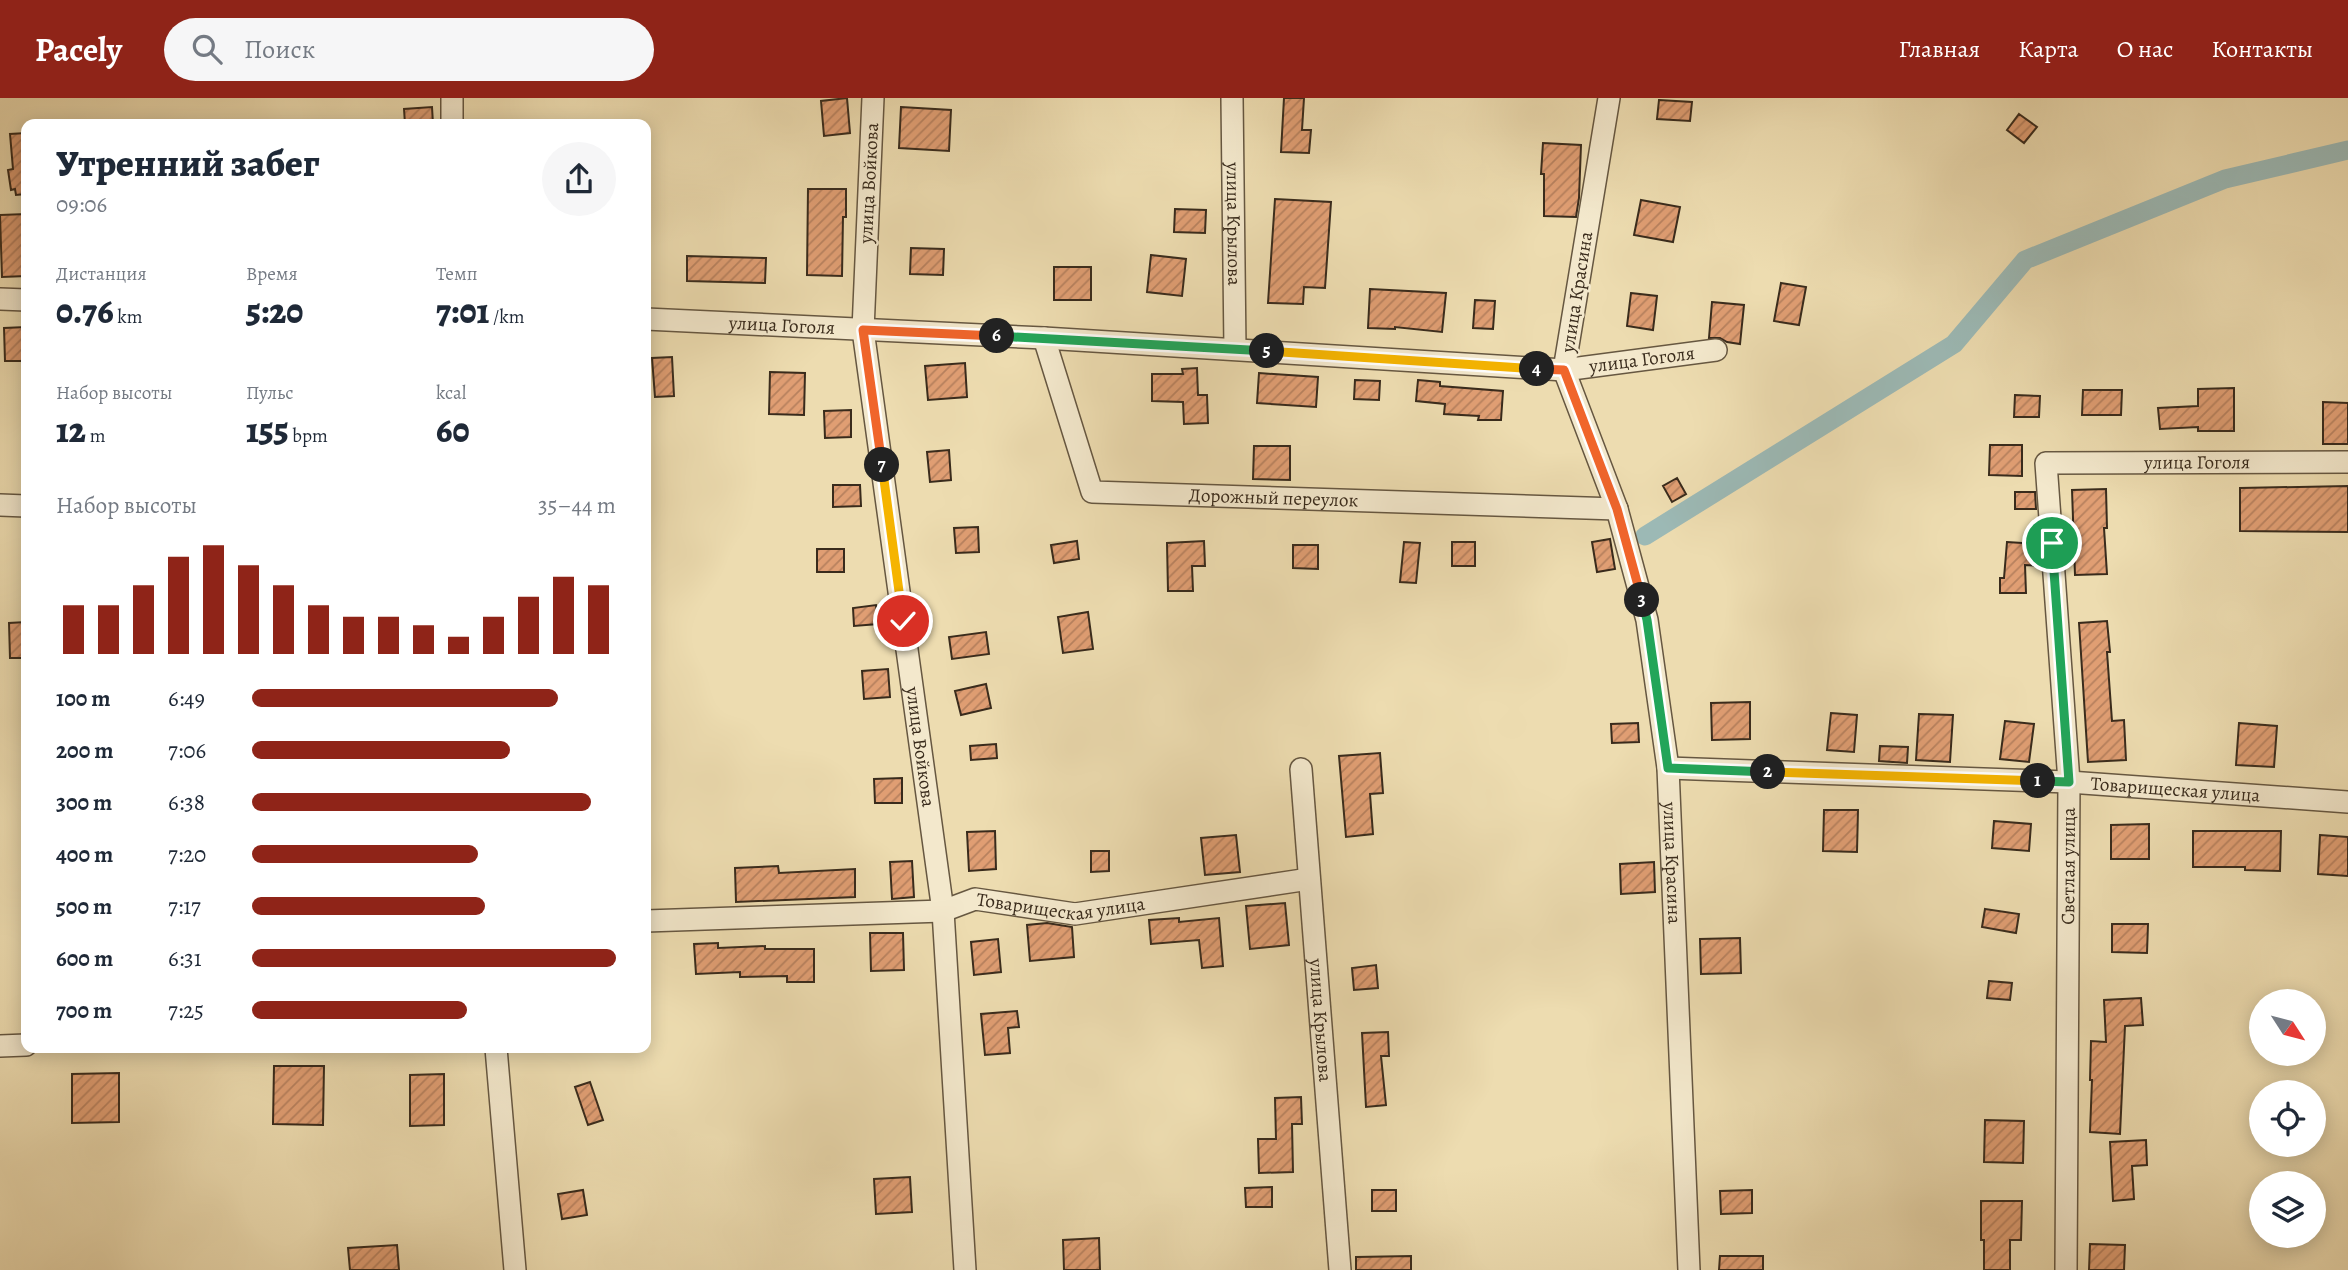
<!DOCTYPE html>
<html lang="ru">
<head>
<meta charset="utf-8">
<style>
  body { margin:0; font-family:Alegreya,serif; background:#f6f6f7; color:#1f2937; height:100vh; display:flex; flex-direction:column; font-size:26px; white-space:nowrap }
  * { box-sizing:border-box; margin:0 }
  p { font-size:23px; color:#747a83 }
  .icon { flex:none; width:38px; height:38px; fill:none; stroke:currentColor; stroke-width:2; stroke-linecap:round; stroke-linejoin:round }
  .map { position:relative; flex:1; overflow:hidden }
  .panel { position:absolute; left:21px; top:21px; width:630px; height:934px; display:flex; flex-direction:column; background:#fff; border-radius:14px; box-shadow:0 4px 18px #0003 }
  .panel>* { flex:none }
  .needle { width:46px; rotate:126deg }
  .fabs { position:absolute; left:2249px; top:891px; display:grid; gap:14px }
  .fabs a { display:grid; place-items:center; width:77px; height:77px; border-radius:50%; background:#fff; box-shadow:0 4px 18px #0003; font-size:35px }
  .pin { position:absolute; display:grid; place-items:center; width:60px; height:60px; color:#fff; margin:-30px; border:4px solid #fff; border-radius:50%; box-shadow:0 2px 7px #0007 }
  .km { position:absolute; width:35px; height:35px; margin:-18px; border-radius:50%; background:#222; color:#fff; font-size:19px; line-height:35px; text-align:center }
  .round { display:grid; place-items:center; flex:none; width:74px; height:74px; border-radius:37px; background:#f6f6f7 }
  .summary { display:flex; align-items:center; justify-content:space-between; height:119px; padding:0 35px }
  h1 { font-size:38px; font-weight:800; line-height:52px }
  .figures { display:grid; grid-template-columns:repeat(3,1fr); gap:10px; height:119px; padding:7px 35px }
  .figures div { display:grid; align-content:center }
  .figures b { font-size:35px; font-weight:800 }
  .figures small { font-size:19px; font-weight:400 }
  .figures p { font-size:19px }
  .chart { height:196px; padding:14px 35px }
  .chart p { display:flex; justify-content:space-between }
  .chart svg { width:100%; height:126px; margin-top:7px; stroke:#8f2418; stroke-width:6 }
  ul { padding:0 35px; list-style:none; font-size:23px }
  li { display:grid; grid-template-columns:112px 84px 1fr; align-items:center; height:52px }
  li i { height:18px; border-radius:9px; background:#8f2418 }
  header { display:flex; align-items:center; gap:42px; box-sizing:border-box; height:98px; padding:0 35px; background:#8f2418; color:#fff }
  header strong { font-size:33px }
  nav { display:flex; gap:38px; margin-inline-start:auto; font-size:24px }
  .search { width:490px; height:63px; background:#f6f6f7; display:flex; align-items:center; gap:18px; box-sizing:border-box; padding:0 24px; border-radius:38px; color:#747a83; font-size:26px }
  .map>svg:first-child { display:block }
</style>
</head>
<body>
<header>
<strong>Pacely</strong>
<div class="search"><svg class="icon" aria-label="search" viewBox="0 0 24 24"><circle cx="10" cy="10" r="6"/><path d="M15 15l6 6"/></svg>Поиск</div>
<nav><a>Главная</a><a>Карта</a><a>О нас</a><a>Контакты</a></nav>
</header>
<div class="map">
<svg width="2348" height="1172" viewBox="0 0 2348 1172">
  <defs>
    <pattern id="building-hatch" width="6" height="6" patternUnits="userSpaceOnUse" patternTransform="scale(1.75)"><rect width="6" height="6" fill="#e09e73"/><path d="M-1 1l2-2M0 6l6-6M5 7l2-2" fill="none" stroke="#b7815e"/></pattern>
  </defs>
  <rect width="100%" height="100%" fill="#eddcb0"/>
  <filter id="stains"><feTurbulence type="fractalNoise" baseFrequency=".00286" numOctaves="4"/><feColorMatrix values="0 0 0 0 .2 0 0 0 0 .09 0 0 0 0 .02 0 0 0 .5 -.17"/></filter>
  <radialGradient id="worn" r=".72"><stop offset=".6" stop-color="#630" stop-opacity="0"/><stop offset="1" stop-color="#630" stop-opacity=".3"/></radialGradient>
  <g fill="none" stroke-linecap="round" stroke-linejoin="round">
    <path stroke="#9cb9b5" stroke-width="19" d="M1645 438 1954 246 2025 162 2225 81 2348 52"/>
  </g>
  <path fill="url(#building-hatch)" stroke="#392b1c" stroke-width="2" d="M847 0 850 35 824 38 821 3Z
    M1284 0H1304L1302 32H1311L1309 55 1281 54Z
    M1659 2 1692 4 1690 23 1657 21Z
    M432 9 433 26H405L404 11Z
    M901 9 951 12 949 53 899 50Z
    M2019 16 2037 29 2024 45 2007 32Z
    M26 35V96L16 97 15 91 11 92 8 72 13 71 10 36Z
    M1543 45 1581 47 1579 100 1576 119 1544 118V76H1541Z
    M808 91H846V119H843L842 178 807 177Z
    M1275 101 1331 104 1325 190 1304 189 1303 206 1268 205Z
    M1641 102 1680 109 1673 144 1634 137Z
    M1175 111 1206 112 1205 135 1174 134Z
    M26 116V178L2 179 0 117Z
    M911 150 944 151 943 177 910 176Z
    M1151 157 1186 161 1182 198 1147 194Z
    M687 158 766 160 765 185 687 183Z
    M1054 169H1091V202H1054Z
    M1781 185 1806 189 1799 227 1774 223Z
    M1370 191 1446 195 1442 234 1395 229V231L1368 230Z
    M1631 195 1657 198 1653 232 1627 228Z
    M1475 202 1495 203 1493 231 1473 230Z
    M1712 204 1744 207 1740 246 1727 244 1720 240H1709Z
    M26 229V263H5L4 230Z
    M672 259 674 298 655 299 652 260Z
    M965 265 967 299 928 302 925 268Z
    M1197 270 1198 297H1207L1208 325 1184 326 1183 304 1152 303V276H1183L1182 271Z
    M770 274 805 275 804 317 769 316Z
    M1259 275 1318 279 1316 309 1257 305Z
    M1355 282 1380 283 1379 302 1354 301Z
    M1418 282 1440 284V288L1503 293 1501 322H1478L1479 318 1444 316 1445 306 1416 303Z
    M2234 290V333H2198V329L2160 331 2158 310 2198 308V291Z
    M2083 292H2122L2121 317H2082Z
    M2015 297 2040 298 2039 319H2014Z
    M2323 304 2348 305V346H2323Z
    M851 312V339L825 340 824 313Z
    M1990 347H2022V378L1989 377Z
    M1254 348H1290V382L1253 381Z
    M949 352 951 382 930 384 927 354Z
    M1677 380 1686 396 1672 404 1663 388Z
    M833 387H860L861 408 833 409Z
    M2348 388V434L2240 433V390Z
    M2106 391 2107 430H2104L2107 476 2075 477 2072 392Z
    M2015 394H2035L2036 411H2015Z
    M978 429 979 454 956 455 954 430Z
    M1610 441 1615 471 1597 474 1592 444Z
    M1077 443 1079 461 1054 465 1051 447Z
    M1204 443 1205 468H1192L1193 493H1168L1167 445Z
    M1404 444 1420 445 1416 485 1400 484Z
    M1452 444H1475V468H1452Z
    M2007 444 2039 446 2040 468 2025 467 2026 495H2000V480H2004Z
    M1293 447H1318V471L1293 470Z
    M817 451H844V474H817Z
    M876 507 878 526 854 528 853 510Z
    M1088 514 1093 551 1063 555 1058 519Z
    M2107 523 2110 554H2107L2112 623 2124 622 2126 662 2088 664 2079 525Z
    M26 524V560H10L9 525Z
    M986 534 989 556 952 561 949 539Z
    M888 571 890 599 864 601 862 573Z
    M986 586 991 610 961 617 955 593Z
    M1750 604V641L1712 642 1711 605Z
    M1831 615 1857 617 1854 654 1827 652Z
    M1919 616 1953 617 1950 664 1916 662Z
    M2005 623 2034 626 2029 664 2000 661Z
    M1638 625 1639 644 1612 645 1611 626Z
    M2239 625 2277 628 2274 669 2236 667Z
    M996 646 997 660 971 662 970 648Z
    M1880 648 1908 649 1907 665 1879 663Z
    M1380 655 1383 695 1370 696 1373 736 1346 739 1339 658Z
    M902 680V705H875L874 681Z
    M1824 712H1858L1857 754 1823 753Z
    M1994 723 2031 726 2029 753 1992 750Z
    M2149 726V761H2111V727Z
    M995 733 996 771 969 773 967 734Z
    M2193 733H2281L2280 773 2245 772V769H2193Z
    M1236 737 1240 774 1205 777 1201 740Z
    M2320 737 2348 739V778L2318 776Z
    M1091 753H1109V773L1091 774Z
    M912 763 914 799 892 801 890 764Z
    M1654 764 1655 794 1621 796 1620 766Z
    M778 768 779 775 855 771V799L736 804 735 770Z
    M1285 805 1289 847 1250 851 1246 808Z
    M1985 811 2019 816 2016 835 1982 829Z
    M1179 820V824L1219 820 1223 868 1202 870 1199 842 1151 846 1149 822Z
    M1047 825 1072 829 1074 859 1030 863 1027 827Z
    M2112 826H2148L2147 855 2112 854Z
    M870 835H903L904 872 871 873Z
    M1740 840 1741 875 1701 876 1700 841Z
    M998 841 1001 874 974 877 971 844Z
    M718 845V850L765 848V851H814V884H787V878L740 879V874L696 876 694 846Z
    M1376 867 1378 890 1354 892 1352 870Z
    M1989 883 2012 885 2010 902 1987 900Z
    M2141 900 2143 927 2125 928 2120 1036 2090 1034 2092 982H2090L2091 943 2106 944 2104 902Z
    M1017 913 1019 929 1008 930 1010 955 985 957 981 916Z
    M1388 934 1389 958H1381L1386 1007 1366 1009 1362 935Z
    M274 968H324L323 1027 273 1026Z
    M119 975V1024L72 1025V976Z
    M444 976V1027L410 1028V977Z
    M590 984 603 1022 588 1027 575 989Z
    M1301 999 1302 1026H1292L1293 1074 1259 1075 1258 1041H1276L1275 1000Z
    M1985 1022 2024 1023 2023 1065 1984 1064Z
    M2146 1042 2147 1067 2132 1068 2134 1101 2113 1103 2110 1044Z
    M910 1079 912 1114 876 1116 874 1081Z
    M1272 1089V1109H1246L1245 1090Z
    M583 1092 587 1117 562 1121 558 1096Z
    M1372 1092H1396V1113H1372Z
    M1752 1092V1115L1721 1116 1720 1093Z
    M1981 1103H2022L2021 1142H2010V1172H1984V1142H1981Z
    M1099 1140 1100 1172H1064L1063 1142Z
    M2090 1146 2125 1147 2124 1172H2089Z
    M397 1147 399 1172H350L348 1150Z
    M1411 1158V1172H1356V1159Z
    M1720 1158H1763V1172H1719Z"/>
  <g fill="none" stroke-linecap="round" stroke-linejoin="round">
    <g stroke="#665741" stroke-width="24">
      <g id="minor">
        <path id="s1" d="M873 0 863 232 943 813 965 1172"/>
        <path id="s2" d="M1232 0 1235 251"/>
        <path id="s3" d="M1609 0 1564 272 1617 411 1647 522 1668 670 1689 1172"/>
        <path d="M452 26V0"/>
        <path d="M0 201 26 202"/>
        <path id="s4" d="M646 221 1044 240 1564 272 1716 252"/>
        <path id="s5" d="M1044 240 1092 394 1617 411"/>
        <path d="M0 407 26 408"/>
        <path id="s6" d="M1668 670 2069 684 2348 704"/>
        <path id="s7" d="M1301 671 1340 1172"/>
        <path id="s8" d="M646 823 943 813 975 801 1075 816 1309 781"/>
        <path d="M0 948 26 947"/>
        <path d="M496 950 515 1172"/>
        <path id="s9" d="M2066 1172 2069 684 2046 365 2348 364"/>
      </g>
    </g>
    <use href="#minor" stroke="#f3e8cc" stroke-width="21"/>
  </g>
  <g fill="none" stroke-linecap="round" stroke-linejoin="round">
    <g stroke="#fff" stroke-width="14">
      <path id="split-1" d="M2038 683 2069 684 2052 445"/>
    </g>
    <g stroke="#fff" stroke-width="14">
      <path id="split-2" d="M1768 674 2038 683"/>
    </g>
    <g stroke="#fff" stroke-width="14">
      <path id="split-3" d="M1642 502 1647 522 1668 670 1768 674"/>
    </g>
    <g stroke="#fff" stroke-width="14">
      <path id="split-4" d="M1537 271 1564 272 1617 411 1642 502"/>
    </g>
    <g stroke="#fff" stroke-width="14">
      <path id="split-5" d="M1267 253 1537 271"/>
    </g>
    <g stroke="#fff" stroke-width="14">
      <path id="split-6" d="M997 238 1267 253"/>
    </g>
    <g stroke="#fff" stroke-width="14">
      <path id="split-7" d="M882 367 863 232 997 238"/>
    </g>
    <g stroke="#fff" stroke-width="14">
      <path id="split-8" d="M882 367 903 523"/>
    </g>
    <use href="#split-1" stroke="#22a559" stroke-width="9"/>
    <use href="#split-2" stroke="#f5b400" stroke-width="9"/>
    <use href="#split-3" stroke="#22a559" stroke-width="9"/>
    <use href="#split-4" stroke="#f0652b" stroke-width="9"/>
    <use href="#split-5" stroke="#f5b400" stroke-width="9"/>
    <use href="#split-6" stroke="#22a559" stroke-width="9"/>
    <use href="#split-7" stroke="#f0652b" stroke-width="9"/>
    <use href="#split-8" stroke="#f5b400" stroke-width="9"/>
  </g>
  <g text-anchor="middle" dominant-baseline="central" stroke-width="5" stroke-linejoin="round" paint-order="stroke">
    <g font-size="19" fill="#392b1c" stroke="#f3e8cc">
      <text transform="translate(869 85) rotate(-87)">улица Войкова</text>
      <text stroke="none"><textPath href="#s2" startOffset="126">улица Крылова</textPath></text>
      <text transform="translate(1577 194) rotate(-81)">улица Красина</text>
      <text stroke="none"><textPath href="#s4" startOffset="136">улица Гоголя</textPath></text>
      <text stroke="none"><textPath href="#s4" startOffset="998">улица Гоголя</textPath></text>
      <text stroke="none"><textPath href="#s9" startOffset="959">улица Гоголя</textPath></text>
      <text stroke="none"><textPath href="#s5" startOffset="343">Дорожный переулок</textPath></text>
      <text stroke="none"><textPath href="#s1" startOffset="653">улица Войкова</textPath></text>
      <text stroke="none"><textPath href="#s6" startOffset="508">Товарищеская улица</textPath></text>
      <text stroke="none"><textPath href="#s3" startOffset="784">улица Красина</textPath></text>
      <text stroke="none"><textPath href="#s9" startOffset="404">Светлая улица</textPath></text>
      <text stroke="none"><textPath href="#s8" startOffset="418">Товарищеская улица</textPath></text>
      <text stroke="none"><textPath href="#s7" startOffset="252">улица Крылова</textPath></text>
    </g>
  </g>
  <rect width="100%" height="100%" filter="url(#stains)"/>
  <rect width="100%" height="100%" fill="url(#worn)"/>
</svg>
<div class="fabs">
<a><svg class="needle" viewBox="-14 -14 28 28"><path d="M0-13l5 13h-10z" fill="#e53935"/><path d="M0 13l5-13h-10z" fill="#747a83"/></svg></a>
<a><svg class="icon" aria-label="locate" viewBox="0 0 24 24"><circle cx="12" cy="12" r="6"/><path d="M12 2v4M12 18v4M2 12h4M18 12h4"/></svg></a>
<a><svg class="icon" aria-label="layers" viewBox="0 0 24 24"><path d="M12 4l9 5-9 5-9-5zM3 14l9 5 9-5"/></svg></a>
</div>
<div class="pin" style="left:2052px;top:445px;background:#1e9e55"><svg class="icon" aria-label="arrive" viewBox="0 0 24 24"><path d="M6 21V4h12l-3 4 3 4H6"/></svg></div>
<div class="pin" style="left:903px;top:523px;background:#d93025"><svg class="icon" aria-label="check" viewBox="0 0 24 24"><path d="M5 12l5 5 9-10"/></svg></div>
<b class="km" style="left:2038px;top:683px">1</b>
<b class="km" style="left:1768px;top:674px">2</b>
<b class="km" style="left:1642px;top:502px">3</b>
<b class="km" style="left:1537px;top:271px">4</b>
<b class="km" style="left:1267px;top:253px">5</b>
<b class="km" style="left:997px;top:238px">6</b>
<b class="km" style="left:882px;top:367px">7</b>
<section class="panel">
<div class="summary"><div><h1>Утренний забег</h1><p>09:06</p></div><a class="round"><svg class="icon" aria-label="share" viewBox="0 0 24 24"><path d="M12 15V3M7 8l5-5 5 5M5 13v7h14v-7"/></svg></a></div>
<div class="figures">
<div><p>Дистанция</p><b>0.76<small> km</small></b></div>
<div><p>Время</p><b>5:20</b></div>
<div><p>Темп</p><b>7:01<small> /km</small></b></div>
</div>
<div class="figures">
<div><p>Набор высоты</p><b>12<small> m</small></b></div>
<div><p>Пульс</p><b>155<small> bpm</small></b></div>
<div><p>kcal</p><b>60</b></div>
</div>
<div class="chart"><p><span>Набор высоты</span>35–44 m</p>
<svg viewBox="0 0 160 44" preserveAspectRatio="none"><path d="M5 44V27M15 44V27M25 44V20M35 44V10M45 44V6M55 44V13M65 44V20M75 44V27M85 44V31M95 44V31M105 44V34M115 44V38M125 44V31M135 44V24M145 44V17M155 44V20"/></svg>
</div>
<ul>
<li><b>100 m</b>6:49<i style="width:84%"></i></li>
<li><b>200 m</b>7:06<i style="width:71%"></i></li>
<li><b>300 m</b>6:38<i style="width:93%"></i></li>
<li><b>400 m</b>7:20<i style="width:62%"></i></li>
<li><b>500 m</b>7:17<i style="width:64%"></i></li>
<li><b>600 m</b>6:31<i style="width:100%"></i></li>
<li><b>700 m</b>7:25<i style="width:59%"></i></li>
</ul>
</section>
</div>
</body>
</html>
